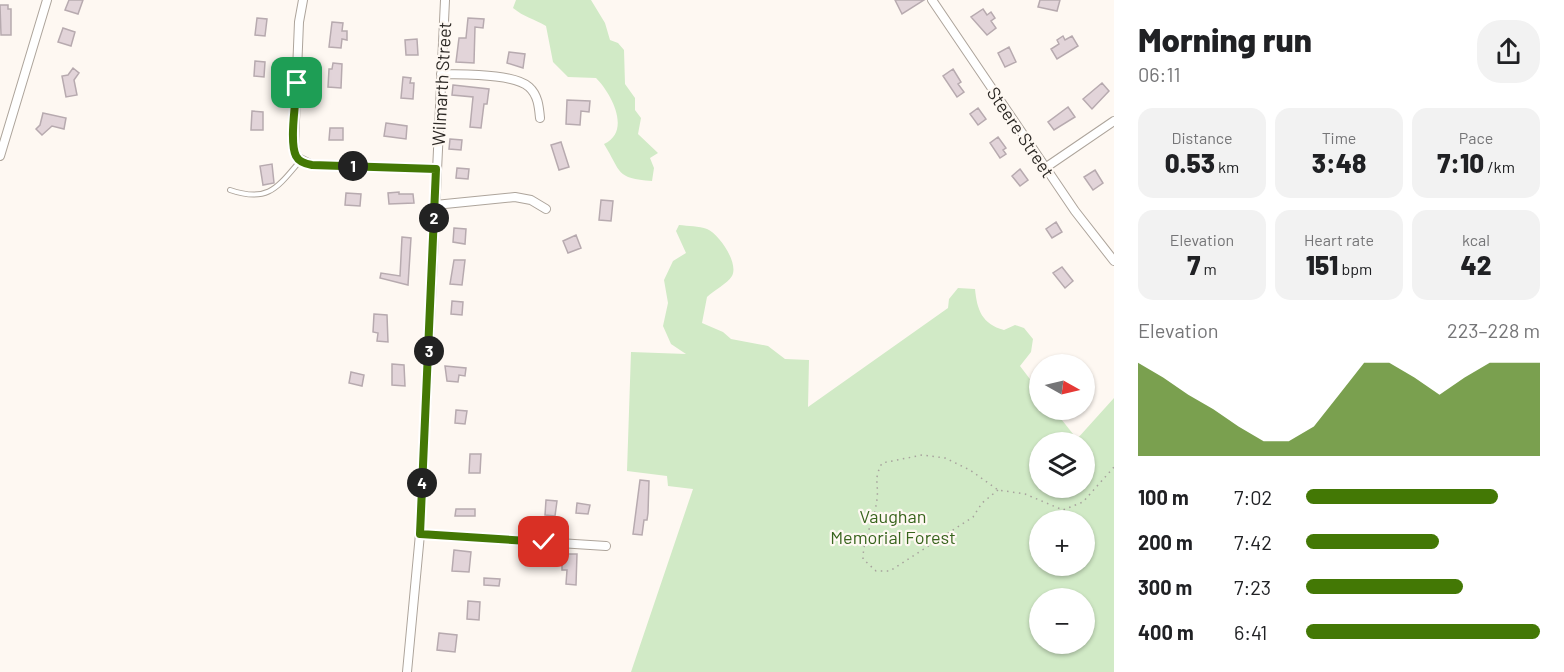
<!DOCTYPE html>
<html lang="en">
<head>
<meta charset="utf-8">
<style>
  body { margin:0; font-family:Barlow,sans-serif; background:#f2f2f2; color:#202124; height:100vh; display:flex; flex-direction:column; font-size:22px; white-space:nowrap }
  * { box-sizing:border-box; margin:0 }
  p { font-size:20px; color:#757577 }
  .icon { flex:none; width:33px; height:33px; fill:none; stroke:currentColor; stroke-width:2; stroke-linecap:round; stroke-linejoin:round }
  .map { position:relative; flex:1; overflow:hidden }
  .sheet { display:flex; flex-direction:column; background:#fff; width:450px }
  .sheet>* { flex:none }
  .needle { width:39px; rotate:98deg }
  .tools { position:absolute; left:1029px; top:354px; display:grid; gap:12px }
  .tools a { display:grid; place-items:center; width:66px; height:66px; border-radius:50%; background:#fff; box-shadow:0 2px 4px #0004; font-size:30px }
  .pin { position:absolute; display:grid; place-items:center; width:51px; height:51px; color:#fff; margin:-26px; border-radius:12px; box-shadow:0 3px 9px #0006 }
  .km { position:absolute; width:30px; height:30px; margin:-15px; border-radius:50%; background:#222; color:#fff; font-size:16px; line-height:30px; text-align:center }
  .round { display:grid; place-items:center; flex:none; width:63px; height:63px; border-radius:24px; background:#f2f2f2 }
  .head { display:flex; align-items:center; justify-content:space-between; height:102px; padding:0 24px }
  h1 { font-size:33px; font-weight:800; line-height:45px }
  .stats { display:grid; grid-template-columns:repeat(3,1fr); gap:9px; height:102px; padding:6px 24px }
  .stats div { display:grid; align-content:center; border-radius:15px; background:#f2f2f2; text-align:center }
  .stats b { font-size:26px; font-weight:800 }
  .stats small { font-size:16px; font-weight:400 }
  .stats p { font-size:16px }
  .chart { height:168px; padding:12px 24px }
  .chart p { display:flex; justify-content:space-between }
  .chart svg { width:100%; height:108px; margin-top:6px; fill:#437805; opacity:.7 }
  ul { padding:0 24px; list-style:none; font-size:20px }
  li { display:grid; grid-template-columns:96px 72px 1fr; align-items:center; height:45px }
  li i { height:15px; border-radius:8px; background:#437805 }
  main { display:flex; flex:1; min-height:0 }
  .map>svg:first-child { display:block }
</style>
</head>
<body>
<main>
<div class="map">
<svg width="1114" height="672" viewBox="0 0 1114 672">
  <rect width="100%" height="100%" fill="#fef8f2"/>
  <path fill="#d1eac6" fill-rule="evenodd" d="M516 0H591L605 23 610 40 618 43 624 50 625 84 635 98V110L641 118 638 134 658 153 650 158 654 168 652 181C615 178 622 173 604 144 632 131 611 93 596 78L568 77 553 62 546 26C534 19 524 17 513 8Z
    M679 225C688 226 699 226 707 229 719 234 739 263 732 276 727 284 714 290 707 297L702 323 723 332 731 339 768 346 785 359 809 360 808 407 948 308 949 299 958 288 975 289C977 310 982 324 1004 330L1015 325 1024 328 1033 339 1031 352 1020 366 1039 391 1040 410H1054L1077 439 1114 398V672H631L693 489 668 486 667 476 627 471 631 352 686 354 671 344 663 326 668 303 664 280 673 261 686 253 676 231ZM1040 442H1084V488H1040ZM1084 520V566H1040V520ZM1084 598V644H1040V598Z"/>
  <path fill="#e2d4d9" stroke="#b7aaaf" stroke-width="1.5" d="M69 0H83L78 14 65 10Z
    M895 0H924L902 14Z
    M1040 0H1060L1057 11 1038 7Z
    M0 5H8V9H11V35H1Z
    M983 9 987 15 991 12 995 18 991 21 996 28 987 35 971 17Z
    M257 18 267 19 265 36 255 35Z
    M468 18 484 19 483 28 475 27 474 63 456 62 459 38H466Z
    M332 22 343 23 342 31H347V40L342 39 341 48 329 47Z
    M63 28 75 32 71 46 58 42Z
    M1063 36 1065 40 1072 36 1078 46 1057 59 1051 49 1059 44 1057 40Z
    M417 39 418 55H406L405 40Z
    M1009 47 1016 62 1005 67 998 53Z
    M509 52 525 54 523 68 507 63Z
    M255 61 265 62 264 77 254 76Z
    M333 63 342 64 341 88 328 87 329 69H332Z
    M73 68 79 73 74 80 77 95 66 97 62 76 68 75Z
    M953 69 961 82 958 84 964 92 957 97 943 76Z
    M403 77 411 78 410 83H414L413 99 401 98Z
    M1102 83 1109 91 1092 109 1083 99Z
    M453 85 489 89 487 104H484L481 128 470 127 473 97 452 95Z
    M567 100 590 101 589 112 581 111 580 125 566 124Z
    M1068 107 1075 117 1054 130 1048 122Z
    M978 108 986 119 978 125 970 114Z
    M252 111 263 112V130H251Z
    M43 113 66 118 64 129 52 126 42 135 36 129 40 125Z
    M386 123 407 126 406 139 384 136Z
    M330 128H343V140H329Z
    M998 137 1006 148 1003 150 1006 154 1000 158 990 143Z
    M450 139 462 140 461 150 449 149Z
    M561 142 569 167 559 170 551 145Z
    M272 164 274 183 263 185 260 166Z
    M457 168 469 169 468 179 456 178Z
    M1020 169 1028 180 1020 186 1012 176Z
    M1095 170 1103 183 1093 190 1084 177Z
    M399 192V194H413L414 203 389 204 388 193Z
    M346 193 361 194 360 206 345 205Z
    M601 200 613 201 611 221 599 220Z
    M1056 222 1062 232 1052 238 1046 229Z
    M454 228 466 229 465 244 453 242Z
    M576 235 581 248 568 253 563 241Z
    M402 237 411 238 408 285 380 278 381 273 400 276Z
    M454 260H465L462 285 450 284Z
    M1062 267 1073 281 1065 288 1053 273Z
    M452 301 463 302 462 315 451 314Z
    M374 314 387 315 388 342 377 341 378 333 373 332Z
    M392 364 404 365 405 386 392 385Z
    M445 366 466 368 465 376 459 375 458 382 447 381Z
    M351 372 364 375 362 386 349 383Z
    M456 410 467 411 465 424 455 423Z
    M470 454H481L480 473H469Z
    M640 480 649 481 648 513 647 520H644L642 535 633 534Z
    M546 500 557 501 555 516 545 515Z
    M577 503 590 505 588 514 576 513Z
    M456 509H475V516H455Z
    M454 550 471 552 469 572 452 571Z
    M568 554H577L576 585 566 584 567 570H562V558H567Z
    M484 578 500 579 499 586 484 585Z
    M468 601 480 602 479 620 467 619Z
    M439 633 457 635 455 652 437 650Z"/>
  <g fill="none" stroke-linecap="round" stroke-linejoin="round">
    <g stroke="#ada49b" stroke-width="6">
      <path id="service" d="M230 190C268 203 277 188 300 161"/>
    </g>
    <g stroke="#ada49b" stroke-width="10">
      <path id="minor" d="M303 0 299 22 294 145 296 157 312 165 436 169
        M932 0 1075 211 1114 261
        M441 74C462 75 513 73 529 87 538 95 539 107 540 118
        M0 156 47 0
        M1045 168 1114 121
        M435 205 515 197 531 200 546 209
        M420 534 606 546
        M407 672 420 534 445 0"/>
    </g>
    <path stroke="#a7a29d" stroke-width="1.5" stroke-dasharray="1.5 4.5" stroke-linecap="butt" d="M998 490 982 503 973 517 890 571H876L863 559C863 537 875 520 877 499 879 483 873 480 882 463L922 455 945 458 970 470 998 490 1025 494 1063 510 1083 502 1114 467"/>
    <use href="#service" stroke="#fff" stroke-width="4"/>
    <use href="#minor" stroke="#fff" stroke-width="8"/>
  </g>
  <g fill="none" stroke-linecap="round" stroke-linejoin="round">
    <g stroke="#fff" stroke-width="12">
      <path id="route" d="M297 83C296 100 289 142 296 156 299 162 306 164 312 165L436 169 420 534 544 542"/>
    </g>
    <use href="#route" stroke="#437805" stroke-width="8"/>
  </g>
  <g text-anchor="middle" dominant-baseline="central" stroke-width="4.5" stroke-linejoin="round" paint-order="stroke">
    <g font-size="18" fill="#2d2925" stroke="#fef8f2">
      <text transform="translate(441 84) rotate(-87)">Wilmarth Street</text>
      <text transform="translate(1021 132) rotate(56)">Steere Street</text>
    </g>
    <g font-size="18" fill="#38641d" stroke="#fef8f2">
      <text x="893" y="516">Vaughan<tspan x="893" dy="21">Memorial Forest</tspan></text>
    </g>
  </g>
</svg>
<div class="tools">
<a><svg class="needle" viewBox="-14 -14 28 28"><path d="M0-13l5 13h-10z" fill="#e53935"/><path d="M0 13l5-13h-10z" fill="#757577"/></svg></a>
<a><svg class="icon" aria-label="layers" viewBox="0 0 24 24"><path d="M12 4l9 5-9 5-9-5zM3 14l9 5 9-5"/></svg></a>
<a>+</a>
<a>−</a>
</div>
<div class="pin" style="left:297px;top:83px;background:#1e9e55"><svg class="icon" aria-label="arrive" viewBox="0 0 24 24"><path d="M6 21V4h12l-3 4 3 4H6"/></svg></div>
<div class="pin" style="left:544px;top:542px;background:#d93025"><svg class="icon" aria-label="check" viewBox="0 0 24 24"><path d="M5 12l5 5 9-10"/></svg></div>
<b class="km" style="left:353px;top:166px">1</b>
<b class="km" style="left:434px;top:218px">2</b>
<b class="km" style="left:429px;top:351px">3</b>
<b class="km" style="left:422px;top:483px">4</b>
</div>
<section class="sheet">
<div class="head"><div><h1>Morning run</h1><p>06:11</p></div><a class="round"><svg class="icon" aria-label="share" viewBox="0 0 24 24"><path d="M12 15V3M7 8l5-5 5 5M5 13v7h14v-7"/></svg></a></div>
<div class="stats">
<div><p>Distance</p><b>0.53<small> km</small></b></div>
<div><p>Time</p><b>3:48</b></div>
<div><p>Pace</p><b>7:10<small> /km</small></b></div>
</div>
<div class="stats">
<div><p>Elevation</p><b>7<small> m</small></b></div>
<div><p>Heart rate</p><b>151<small> bpm</small></b></div>
<div><p>kcal</p><b>42</b></div>
</div>
<div class="chart"><p><span>Elevation</span>223–228 m</p>
<svg viewBox="0 0 160 44" preserveAspectRatio="none"><path d="M0 44V6L10 12L20 19L30 25L40 32L50 38L60 38L70 32L80 19L90 6L100 6L110 12L120 19L130 12L140 6L150 6L160 6V44z"/></svg>
</div>
<ul>
<li><b>100 m</b>7:02<i style="width:82%"></i></li>
<li><b>200 m</b>7:42<i style="width:57%"></i></li>
<li><b>300 m</b>7:23<i style="width:67%"></i></li>
<li><b>400 m</b>6:41<i style="width:100%"></i></li>
</ul>
</section>
</main>
</body>
</html>
